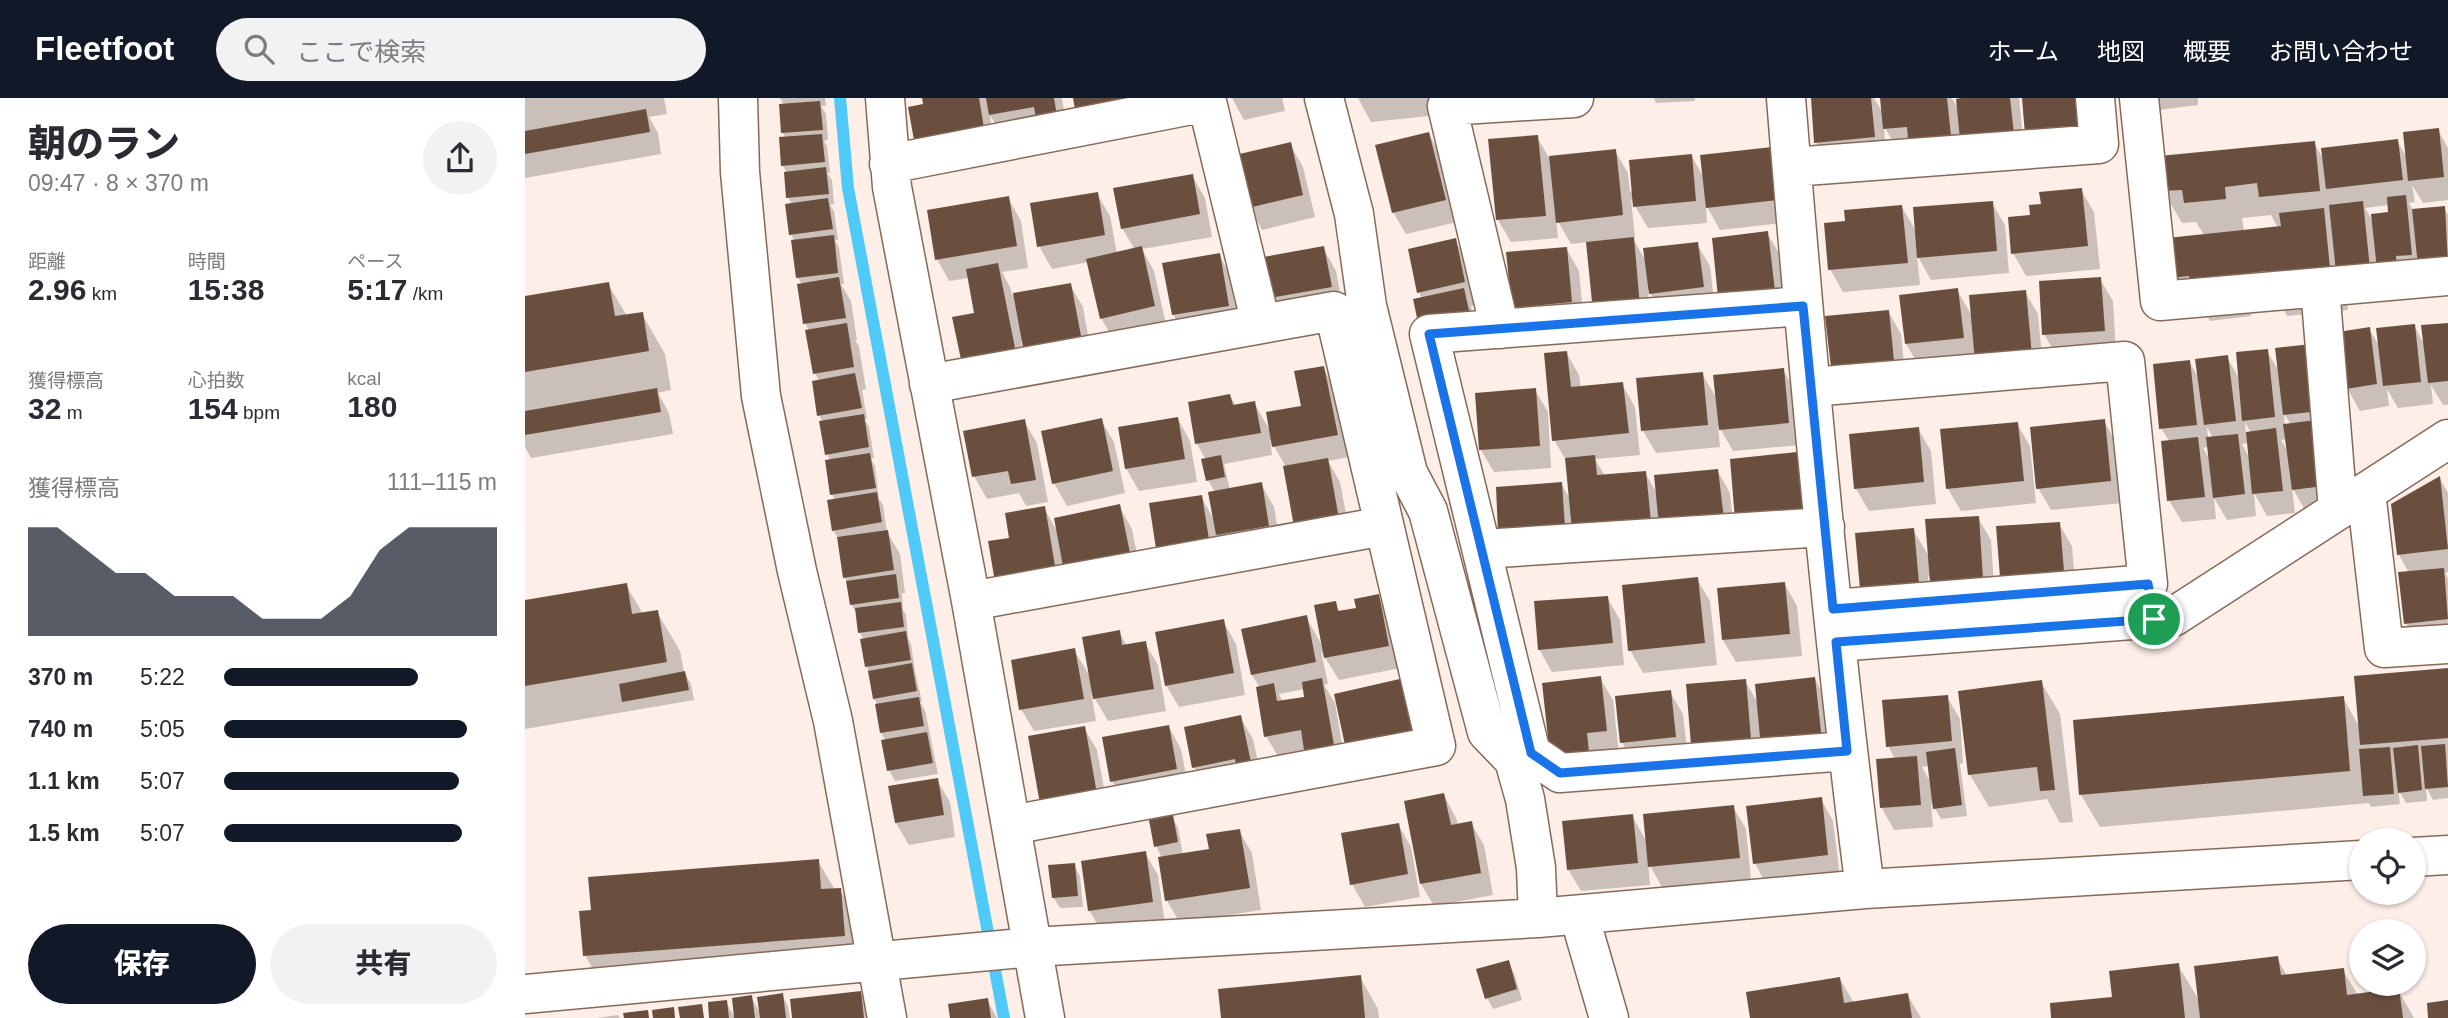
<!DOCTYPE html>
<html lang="ja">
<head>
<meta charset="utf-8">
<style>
  body { margin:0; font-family:Helvetica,"Noto Sans JP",sans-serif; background:#f2f2f3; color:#2b2b33; height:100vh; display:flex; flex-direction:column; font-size:26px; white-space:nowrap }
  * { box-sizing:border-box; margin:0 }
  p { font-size:23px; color:#7c7c81 }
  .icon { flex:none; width:38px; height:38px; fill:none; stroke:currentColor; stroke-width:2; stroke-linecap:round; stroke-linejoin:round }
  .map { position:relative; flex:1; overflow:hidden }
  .details { display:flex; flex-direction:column; background:#fff; width:525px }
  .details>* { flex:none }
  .fabs { position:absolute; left:1824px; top:730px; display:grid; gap:14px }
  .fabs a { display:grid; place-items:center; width:77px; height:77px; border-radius:50%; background:#fff; box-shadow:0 2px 5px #0004; font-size:35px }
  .pin { position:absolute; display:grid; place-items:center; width:60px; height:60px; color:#fff; margin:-30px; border:4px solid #fff; border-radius:50%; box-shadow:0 2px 7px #0007 }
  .round { display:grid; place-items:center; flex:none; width:74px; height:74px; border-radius:37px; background:#f2f2f3 }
  .summary { display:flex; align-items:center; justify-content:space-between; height:119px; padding:0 28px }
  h1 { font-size:38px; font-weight:800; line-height:52px }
  .stats { display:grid; grid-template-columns:repeat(3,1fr); gap:10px; height:119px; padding:7px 28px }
  .stats div { display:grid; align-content:center }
  .stats b { font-size:30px; font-weight:800 }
  .stats small { font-size:19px; font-weight:400 }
  .stats p { font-size:19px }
  .chart { height:196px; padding:14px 28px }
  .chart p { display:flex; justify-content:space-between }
  .chart svg { width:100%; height:126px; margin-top:7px; fill:#111827; opacity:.7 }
  .action { display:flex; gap:14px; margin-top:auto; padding:14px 28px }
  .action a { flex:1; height:80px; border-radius:42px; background:#111827; color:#fff; font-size:28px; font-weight:800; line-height:80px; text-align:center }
  .action a+a { background:#f2f2f3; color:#2b2b33 }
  ul { padding:0 28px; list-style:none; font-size:23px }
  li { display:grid; grid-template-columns:112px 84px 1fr; align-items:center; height:52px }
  li i { height:18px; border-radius:9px; background:#111827 }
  header { display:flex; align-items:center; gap:42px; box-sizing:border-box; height:98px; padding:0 35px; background:#111827; color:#fff }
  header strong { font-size:33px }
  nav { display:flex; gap:38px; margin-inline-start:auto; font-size:24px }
  .search { width:490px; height:63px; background:#f2f2f3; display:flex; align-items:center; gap:18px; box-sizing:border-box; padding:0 24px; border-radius:38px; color:#7c7c81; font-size:26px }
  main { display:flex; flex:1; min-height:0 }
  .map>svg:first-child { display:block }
</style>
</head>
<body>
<header>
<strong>Fleetfoot</strong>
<div class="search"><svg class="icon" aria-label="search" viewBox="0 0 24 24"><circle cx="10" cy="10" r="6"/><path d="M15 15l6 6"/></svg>ここで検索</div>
<nav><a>ホーム</a><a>地図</a><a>概要</a><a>お問い合わせ</a></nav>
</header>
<main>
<section class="details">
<div class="summary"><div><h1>朝のラン</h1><p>09:47 · 8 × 370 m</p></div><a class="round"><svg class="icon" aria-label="share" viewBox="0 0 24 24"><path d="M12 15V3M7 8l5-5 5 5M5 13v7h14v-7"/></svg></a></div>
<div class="stats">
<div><p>距離</p><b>2.96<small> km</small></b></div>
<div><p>時間</p><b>15:38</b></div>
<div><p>ペース</p><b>5:17<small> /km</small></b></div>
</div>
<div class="stats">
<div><p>獲得標高</p><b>32<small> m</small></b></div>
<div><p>心拍数</p><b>154<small> bpm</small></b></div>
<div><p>kcal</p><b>180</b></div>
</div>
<div class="chart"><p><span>獲得標高</span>111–115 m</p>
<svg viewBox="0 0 160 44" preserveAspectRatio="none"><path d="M0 44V6L10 6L20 14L30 22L40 22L50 30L60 30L70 30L80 38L90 38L100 38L110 30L120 14L130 6L140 6L150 6L160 6V44z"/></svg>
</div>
<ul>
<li><b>370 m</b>5:22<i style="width:71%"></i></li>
<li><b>740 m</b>5:05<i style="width:89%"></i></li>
<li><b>1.1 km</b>5:07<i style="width:86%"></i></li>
<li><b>1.5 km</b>5:07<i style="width:87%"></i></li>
</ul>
<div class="action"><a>保存</a><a>共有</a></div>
</section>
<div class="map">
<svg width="1923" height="920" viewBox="0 0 1923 920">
  <rect width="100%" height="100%" fill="#fdefe8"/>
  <path fill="#0003" fill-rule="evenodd" d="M0 0H139L142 16 124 19 133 35 136 56 0 80Z
    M255 0H300L301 8H296L301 16 303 42 299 43 302 48 305 75H302L307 82 309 106 305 107 309 113 313 142H310L314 150 319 186H316L326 203 332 242H330L334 249 341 291 337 292 342 321H339L344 329 349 360 346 361 350 368 354 401 358 407 362 434 375 456 380 495H377L378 511 381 517 383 540 386 546 390 573 397 604H395L400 612 413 676 370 683 364 672 361 643 356 635 353 607 349 601 342 568 339 542 335 535 332 516 326 506 324 487 319 479 315 443 308 432 311 403 307 396 305 363 302 356 298 324 294 317V283L290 275 284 233 280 225 277 187 273 180 270 144 266 136 267 107 263 99 262 75 258 68 261 41 258 35 259 7Z
    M399 0H537L544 46 478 39 465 17 471 53 400 7Z
    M707 0H757L760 13 719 22Z
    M833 0H912L914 17 846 24Z
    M1129 0H1170V3L1131 5Z
    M1287 0H1349L1358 15 1357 0H1427L1433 11 1438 0H1494L1500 58 1373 53 1359 28 1361 61 1304 66 1291 44Z
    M1603 0H1673V7L1611 15Z
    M1913 32 1923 50V102L1898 105 1887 87 1890 104 1884 105 1888 113 1919 110 1923 117V188H1821L1823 212 1762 218 1755 205 1725 209 1726 218 1685 223 1678 210 1648 179 1679 137 1671 124 1657 125 1638 93 1789 45 1799 62 1872 43 1883 61ZM1864 107 1865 116 1849 125 1840 110ZM1746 117 1753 130 1719 133 1717 120Z
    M904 36 916 59 932 124 881 136 868 114Z
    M1012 39 1024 60 1090 53 1103 75 1105 94 1166 57 1179 80 1246 50 1265 124 1195 132 1181 107 1182 125 1123 130 1106 101 1110 139H1107L1122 165 1172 146 1185 168 1190 212 1138 218 1123 191 1127 231 1063 144 1046 146 1031 120 1033 140 986 144 973 122Z
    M765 46 778 69 790 119 737 132 725 109Z
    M667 78 680 100 687 139 617 151 629 173 642 231 589 242 576 220 564 164 527 171 514 148 572 96 585 118 592 156 610 152 597 130Z
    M1556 92 1569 114 1575 171 1501 178 1488 155 1507 119 1518 108Z
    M483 100 496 123 503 170 477 174 485 189 487 197 545 187 558 209 567 261 513 270 496 242 503 283 451 216 444 180 424 183 412 161Z
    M1467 105 1480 127 1484 175 1406 182 1392 157 1395 187 1318 194 1305 171 1322 125 1377 109 1392 135Z
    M1242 135 1255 157 1262 215 1207 221Z
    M930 142 943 165 951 207 946 208 950 228 897 201 894 194Z
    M798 150 811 173 818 211 760 222 747 199Z
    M1041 150 1054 173 1059 226 1001 231 988 209Z
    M694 157 707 180 715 230 661 239 648 216Z
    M1575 181 1588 203 1591 255 1532 259 1519 236Z
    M83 186 102 218 117 216 140 256 146 292 133 295 144 315 148 336 6 360 0 349V200Z
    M1432 192 1448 220 1500 194 1513 216 1519 280 1394 268 1381 246Z
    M1363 213 1376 236 1381 285 1320 291Z
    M1923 226V307H1918L1906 287 1908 306 1873 310 1862 291 1864 308 1835 313 1822 290 1844 231 1856 251 1889 227 1900 248Z
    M1786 247 1811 410 1781 414 1767 389 1770 415 1742 418 1729 395 1731 418 1702 422 1689 400 1691 421 1657 424 1644 402V343L1636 330 1664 263 1674 281 1702 259 1715 282 1742 253 1755 275ZM1759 316 1766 327 1760 328ZM1720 324 1726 335H1721ZM1682 329 1688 340 1683 341ZM1762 341 1764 355 1756 342ZM1724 345 1725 361 1717 346ZM1683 349 1685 362 1678 350Z
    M1041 254 1054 277 1056 290 1097 286 1110 309 1115 357 1070 361 1080 378 1120 375 1133 397 1192 372 1205 395 1210 443 988 456 1036 386 1047 404 1042 364 1029 342Z
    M798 270 811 292 824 359 803 363 815 384 827 448 761 369 745 341 747 357 699 366 705 392 736 386 749 409 756 450 705 459 691 434 697 470 647 478 676 398 689 422 690 394 683 382 681 362 672 346 665 305 705 298 711 308 729 305 746 334 778 309Z
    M1258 272 1271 294 1276 347 1208 353 1193 327 1195 349 1131 355 1118 333 1177 276 1193 302Z
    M1010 292 1023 314 1026 370 969 374 956 352Z
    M653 321 665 343 672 384 614 393 601 370Z
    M576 322 589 344 600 395 542 408 529 385Z
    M499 323 512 345 523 404 501 408 494 395 462 401 449 378Z
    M1579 323 1592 346 1598 405 1526 412 1513 390Z
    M1492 326 1505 348 1511 405 1436 413 1423 391 1417 333Z
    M1393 331 1406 353 1411 406 1344 413 1331 391Z
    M1915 381 1923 395V474L1920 475 1923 480V545L1894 548 1881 525 1884 475 1874 457 1867 407Z
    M594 408 607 431 616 477 543 496 486 441 519 410 532 433Z
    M1453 420 1466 442 1470 503 1419 505 1403 477 1406 507 1350 513 1388 432 1405 460Z
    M1534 426 1547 448 1551 496 1473 430Z
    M1172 481 1185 503 1192 567 1118 575 1105 552Z
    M1259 485 1272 508 1277 558 1211 564 1198 542Z
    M101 487 118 516 132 514 155 553 159 574 166 586 169 602 0 631V504Z
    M853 498 866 520 876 570 814 582 796 553 803 586 799 587 810 605 821 669 754 660 741 638 735 590 727 577 781 519 798 549 810 505 815 514 833 511ZM780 591 781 600 758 604 754 596Z
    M1082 499 1095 522 1099 567 1027 574 1014 551Z
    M698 523 711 546 720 597 654 609 641 587Z
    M594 534 602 548 620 545 633 567 641 613 583 623 566 594 571 623 509 633 496 611 549 552 566 580Z
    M1923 572V700L1908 702 1901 689 1902 703 1881 705 1873 691 1875 706 1846 709 1844 705 1575 729 1556 697 1818 600 1835 630Z
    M1075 580 1088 602 1094 655 1076 676 1019 586Z
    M1290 581 1302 603 1309 665 1180 669 1220 583 1234 607Z
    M1516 584 1535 616 1548 724 1535 725 1522 701 1464 709 1445 677Z
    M1145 594 1158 616 1163 661 1109 666 1097 644Z
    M1422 599 1435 621 1438 665 1435 666 1442 718 1416 721 1406 704 1408 729 1369 732 1357 710 1370 661 1363 648ZM1404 668 1406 685 1397 669Z
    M715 619 728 641 739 692 682 691 669 669Z
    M644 629 656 651 664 693 600 705 587 683Z
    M559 630 572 652 584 718 530 728Z
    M412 682 425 704 430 739 384 747 371 725 365 689Z
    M919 697 931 720 933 727 946 725 959 747 968 797 909 808 896 786Z
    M1296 701 1308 723 1315 779 1242 788 1230 765Z
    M1208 709 1221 731 1226 782 1138 791 1123 764 1125 787 1056 793 1043 771 1107 718 1122 744Z
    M647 719 653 730 658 757 686 752 714 733 727 755 736 812 655 825 642 803 637 760 631 748Z
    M873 726 886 749 895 799 840 809 827 786Z
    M620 755 633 777 640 826 577 834 564 812Z
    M293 763 310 792H315L334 824 337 869 78 889 60 857 68 814Z
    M549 767 555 778 558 809 535 810 528 799Z
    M1752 860 1762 878 1818 872 1833 897 1873 892 1889 920H1528L1589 900 1653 867 1675 904Z
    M983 864 989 875 997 902 968 911 962 900Z
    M835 879 853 911 854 920H698Z
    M1315 881 1329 905 1382 896 1396 920H1226Z
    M335 894 348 920H269Z
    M257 897 263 908 265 920H211L226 899 236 916Z
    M462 902 472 920H427Z
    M201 904 210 920H186Z
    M93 917 95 920H72Z"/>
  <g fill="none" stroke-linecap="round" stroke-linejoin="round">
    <path stroke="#4ec9f8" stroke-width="12" d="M315 0 323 90 479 920"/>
  </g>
  <path fill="#6a4f3e" d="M397 0H454L459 30 389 42 383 9 398 6Z
    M461 0H529L533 24 512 28 509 9 464 17Z
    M548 0H596L598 9 551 17Z
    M1286 0H1346L1350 39 1289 45Z
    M1355 0H1422L1426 38 1383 41 1382 29 1358 31Z
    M1436 0H1485L1489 36 1435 41 1431 1Z
    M1497 0H1550L1553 33 1500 37Z
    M295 3 298 32 256 35 254 6Z
    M121 11 125 34 0 56V33Z
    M1914 30 1919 79 1883 83 1878 34Z
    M904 34 921 102 867 115 850 47Z
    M297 36 300 64 256 68 254 39Z
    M1013 37 1021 118 971 122 963 41Z
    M1873 41 1878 82 1801 91 1796 50Z
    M1790 43 1795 93 1734 99 1732 85 1700 89 1701 101 1659 105 1657 92 1637 93 1634 58Z
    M766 44 778 97 723 110 710 57Z
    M1247 49 1253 102 1181 110 1175 57Z
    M1091 51 1098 117 1031 125 1024 58Z
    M1167 56 1171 103 1108 109 1104 62Z
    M301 69 304 96 261 100 259 74Z
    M668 76 675 116 596 131 588 90Z
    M1557 90 1563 148 1486 156 1483 119 1505 117 1504 107 1516 106 1514 94Z
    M573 94 580 137 512 149 505 105Z
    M1881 97 1887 157 1871 158 1872 169 1852 171 1846 116 1863 114 1862 99Z
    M484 98 492 148 410 162 402 112Z
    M303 100 308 131 264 137 260 106Z
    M1468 103 1472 153 1392 160 1388 109Z
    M1838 103 1845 171 1811 174 1804 107Z
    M1377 107 1383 165 1303 172 1299 125 1320 123 1319 112Z
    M1920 108 1923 165 1893 168 1887 111Z
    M1799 110 1806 180 1742 186 1741 173 1708 177 1709 187 1665 191 1664 178 1646 180 1642 140 1756 128 1754 115Z
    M1243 133 1250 193 1193 199 1187 140Z
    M309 137 313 175 271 180 266 142Z
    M1109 139 1115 209 1068 214 1061 144Z
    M931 140 940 184 892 195 883 151Z
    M1173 144 1179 189 1124 196 1118 150Z
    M617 148 630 208 575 221 561 161Z
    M799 148 807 189 745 200 738 159Z
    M1042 149 1047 204 987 210 981 154Z
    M695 155 704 208 647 217 637 165Z
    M473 165 492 260 438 271 427 219 449 215 441 171Z
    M314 179 321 220 278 226 272 186Z
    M1576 179 1580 233 1517 237 1514 183Z
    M84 184 90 218 118 214 124 253 0 274V198Z
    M546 185 556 238 498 249 488 195Z
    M939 190 945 217 894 229 888 201Z
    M1433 190 1439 240 1380 246 1374 197Z
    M1501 192 1507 258 1450 263 1444 197Z
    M1364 212 1369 263 1306 269 1300 218Z
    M322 225 329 269 288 276 280 232Z
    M1923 225V283L1903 285 1896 227Z
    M1890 226 1896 284 1858 288 1851 230Z
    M1845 229 1852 286 1821 291 1813 234Z
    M1787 246 1795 313 1758 317 1750 250Z
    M1743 251 1750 319 1717 323 1711 254Z
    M1042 253 1046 289 1098 284 1104 335 1027 343 1019 255Z
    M1703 257 1711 323 1679 327 1670 261Z
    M1665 262 1672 327 1634 331 1628 266Z
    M799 268 813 337 747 349 741 314 776 308 769 273Z
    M1259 270 1264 325 1194 332 1188 277Z
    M1178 274 1183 327 1116 333 1111 280Z
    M330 275 337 310 292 318 287 283Z
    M132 290 136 314 0 337V313Z
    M1011 290 1015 348 954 352 950 295Z
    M705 296 708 307 730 303 736 335 670 346 663 304Z
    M339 316 344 349 300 357 294 323Z
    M653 319 660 361 600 371 593 329Z
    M577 320 588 373 527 386 516 333Z
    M500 321 511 382 486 386 483 373 447 379 438 333Z
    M1580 321 1586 383 1511 391 1505 329Z
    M1791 322 1799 388 1767 392 1758 326Z
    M1493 324 1499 383 1421 391 1415 331Z
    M1394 329 1399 384 1329 391 1324 336Z
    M1751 330 1758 393 1727 396 1721 334Z
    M1713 336 1720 396 1688 400 1681 339Z
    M1673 339 1680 399 1642 403 1636 343Z
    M1272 354 1278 415 1210 422 1205 361Z
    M345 355 351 390 305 397 300 362Z
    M696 357 700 379 681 383 676 361Z
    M1070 357 1072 377 1121 373 1126 424 1047 432 1040 360Z
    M803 360 815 426 770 434 758 368Z
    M1193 371 1199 421 1134 428 1129 377Z
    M1915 378 1923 451 1872 457 1866 406Z
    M737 384 744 428 691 437 683 394Z
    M1037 384 1040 430 973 435 971 389Z
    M352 394 357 424 307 433 302 402Z
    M677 397 685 448 632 457 624 405Z
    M595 406 605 455 538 468 529 420Z
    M520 408 531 474 470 484 463 443 484 440 480 415Z
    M1454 418 1458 481 1405 484 1400 421Z
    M1535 424 1539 474 1475 479 1471 428Z
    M1389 430 1394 485 1335 491 1330 435Z
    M363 432 369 472 318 480 312 439Z
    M1919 470 1923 521 1879 526 1873 474Z
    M371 476 374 500 325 507 321 483Z
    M1173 479 1180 545 1103 553 1097 487Z
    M1260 484 1265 536 1197 542 1192 490Z
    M102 485 107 516 133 512 142 564 0 588V502Z
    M854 496 864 548 799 560 789 507 811 503 813 513 831 510 829 501Z
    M1083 498 1088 545 1013 552 1009 503Z
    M376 504 379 529 333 535 330 510Z
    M782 517 791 564 726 577 716 531Z
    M699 521 709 575 640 588 630 534Z
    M595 532 597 547 621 543 629 591 568 601 557 539Z
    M381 533 386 562 340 569 335 541Z
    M550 550 559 601 494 612 486 562Z
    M387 565 392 593 348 601 343 573Z
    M1923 570V640L1835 647 1829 578Z
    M160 573 164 592 97 604 94 586Z
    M1076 578 1082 633 1062 635 1064 654 1025 658 1017 585Z
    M1290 579 1297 643 1236 650 1230 586Z
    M797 580 809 647 779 652 776 632 739 639 731 589 749 585 752 603 779 599 777 584Z
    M879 580 891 636 821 652 809 596Z
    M1221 581 1226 642 1166 647 1161 586Z
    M1517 582 1530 692 1515 693 1512 669 1443 677 1433 593Z
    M1146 592 1151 639 1095 645 1090 598Z
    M1423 597 1427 643 1361 649 1357 602Z
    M1819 598 1825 673 1554 697 1548 622Z
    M394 599 399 628 355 635 350 606Z
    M716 617 727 669 712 672 710 661 667 670 659 629Z
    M644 627 652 671 585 684 577 639Z
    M560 628 572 696 515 706 503 638Z
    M402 634 408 665 362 673 356 642Z
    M1920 646 1923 689 1900 691 1896 648Z
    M1893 647 1897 692 1873 695 1868 650Z
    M1865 649 1869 696 1838 698 1834 651Z
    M1430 650 1437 707 1408 711 1401 654Z
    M1392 658 1396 707 1355 710 1351 661Z
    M413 680 419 717 370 725 363 688Z
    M919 695 926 727 947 723 956 775 895 786 879 703Z
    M1297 699 1303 757 1228 766 1221 708Z
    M1209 707 1215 760 1123 769 1118 716Z
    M1108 716 1113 765 1042 772 1037 723Z
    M648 717 653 744 629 749 624 722Z
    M874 725 883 776 825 787 816 735Z
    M715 731 725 790 640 803 633 759 684 751 681 736Z
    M621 753 628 804 563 813 556 763Z
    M294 761 296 791 316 790 320 838 58 858 54 813 66 812 63 779Z
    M550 765 553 798 527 800 523 767Z
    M1753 858 1756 877 1819 870 1822 897 1874 890 1878 920H1675L1669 868Z
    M984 862 992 891 960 901 951 871Z
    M1654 865 1660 920H1526L1525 905 1587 899 1584 873Z
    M836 877 840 920H696L693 891Z
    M1315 879 1319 905 1383 895 1387 920H1225L1221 894Z
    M336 893 339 920H267L265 901Z
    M258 895 261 920H235L232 899Z
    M227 897 230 920H209L207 900Z
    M463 900 466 920H425L423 906Z
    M202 902 204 920H184L183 904Z
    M1923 902V920H1903L1902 905Z
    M177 906 179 920H155L153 909Z
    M149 909 150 920H128L127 912Z
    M123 912 124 920H99L98 915Z"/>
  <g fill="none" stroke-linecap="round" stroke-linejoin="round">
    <g stroke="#866958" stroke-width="41">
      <path id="minor" d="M213 0 215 74 236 298 272 473 308 623 362 920
        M360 0 367 89 446 503 520 920
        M799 0 829 116 842 208 883 375 903 413 962 634 989 662 1000 701 1011 770 1013 820
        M1261 0C1282 264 1306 528 1340 791
        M1614 0 1635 203 1923 178
        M364 66 682 4 736 226
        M1267 69 1574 46 1570 0
        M1795 189 1813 412
        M1278 208 904 236 1006 655 1035 675 1322 653
        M975 231 922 8 1049 0
        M404 286 809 213 911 648 486 727
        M1286 289 1600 263 1623 486 1308 511
        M1841 394 1859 550 1923 546
        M957 451 1300 429
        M446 503 859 428
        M1311 544 1648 519 1923 341
        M1888 759 1923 757
        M1054 817 1084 920
        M0 896 507 849 1013 820 1340 791 1836 762"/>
    </g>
    <use href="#minor" stroke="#fff" stroke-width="38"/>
  </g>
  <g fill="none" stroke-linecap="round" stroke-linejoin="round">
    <g stroke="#fff" stroke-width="14">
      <path id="route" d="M1278 208 1308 511 1623 486 1629 521 1311 544 1322 653 1035 675 1006 655 904 236Z"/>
    </g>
    <use href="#route" stroke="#1a73e8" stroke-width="9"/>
  </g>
</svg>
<div class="fabs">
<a><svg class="icon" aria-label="locate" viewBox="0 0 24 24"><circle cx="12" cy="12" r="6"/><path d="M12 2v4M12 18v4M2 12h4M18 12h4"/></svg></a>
<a><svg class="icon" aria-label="layers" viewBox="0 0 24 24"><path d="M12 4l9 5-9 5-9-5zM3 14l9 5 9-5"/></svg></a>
</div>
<div class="pin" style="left:1629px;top:521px;background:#1e9e55"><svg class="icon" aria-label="arrive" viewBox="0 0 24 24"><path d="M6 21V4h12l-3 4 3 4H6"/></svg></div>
</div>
</main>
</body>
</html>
